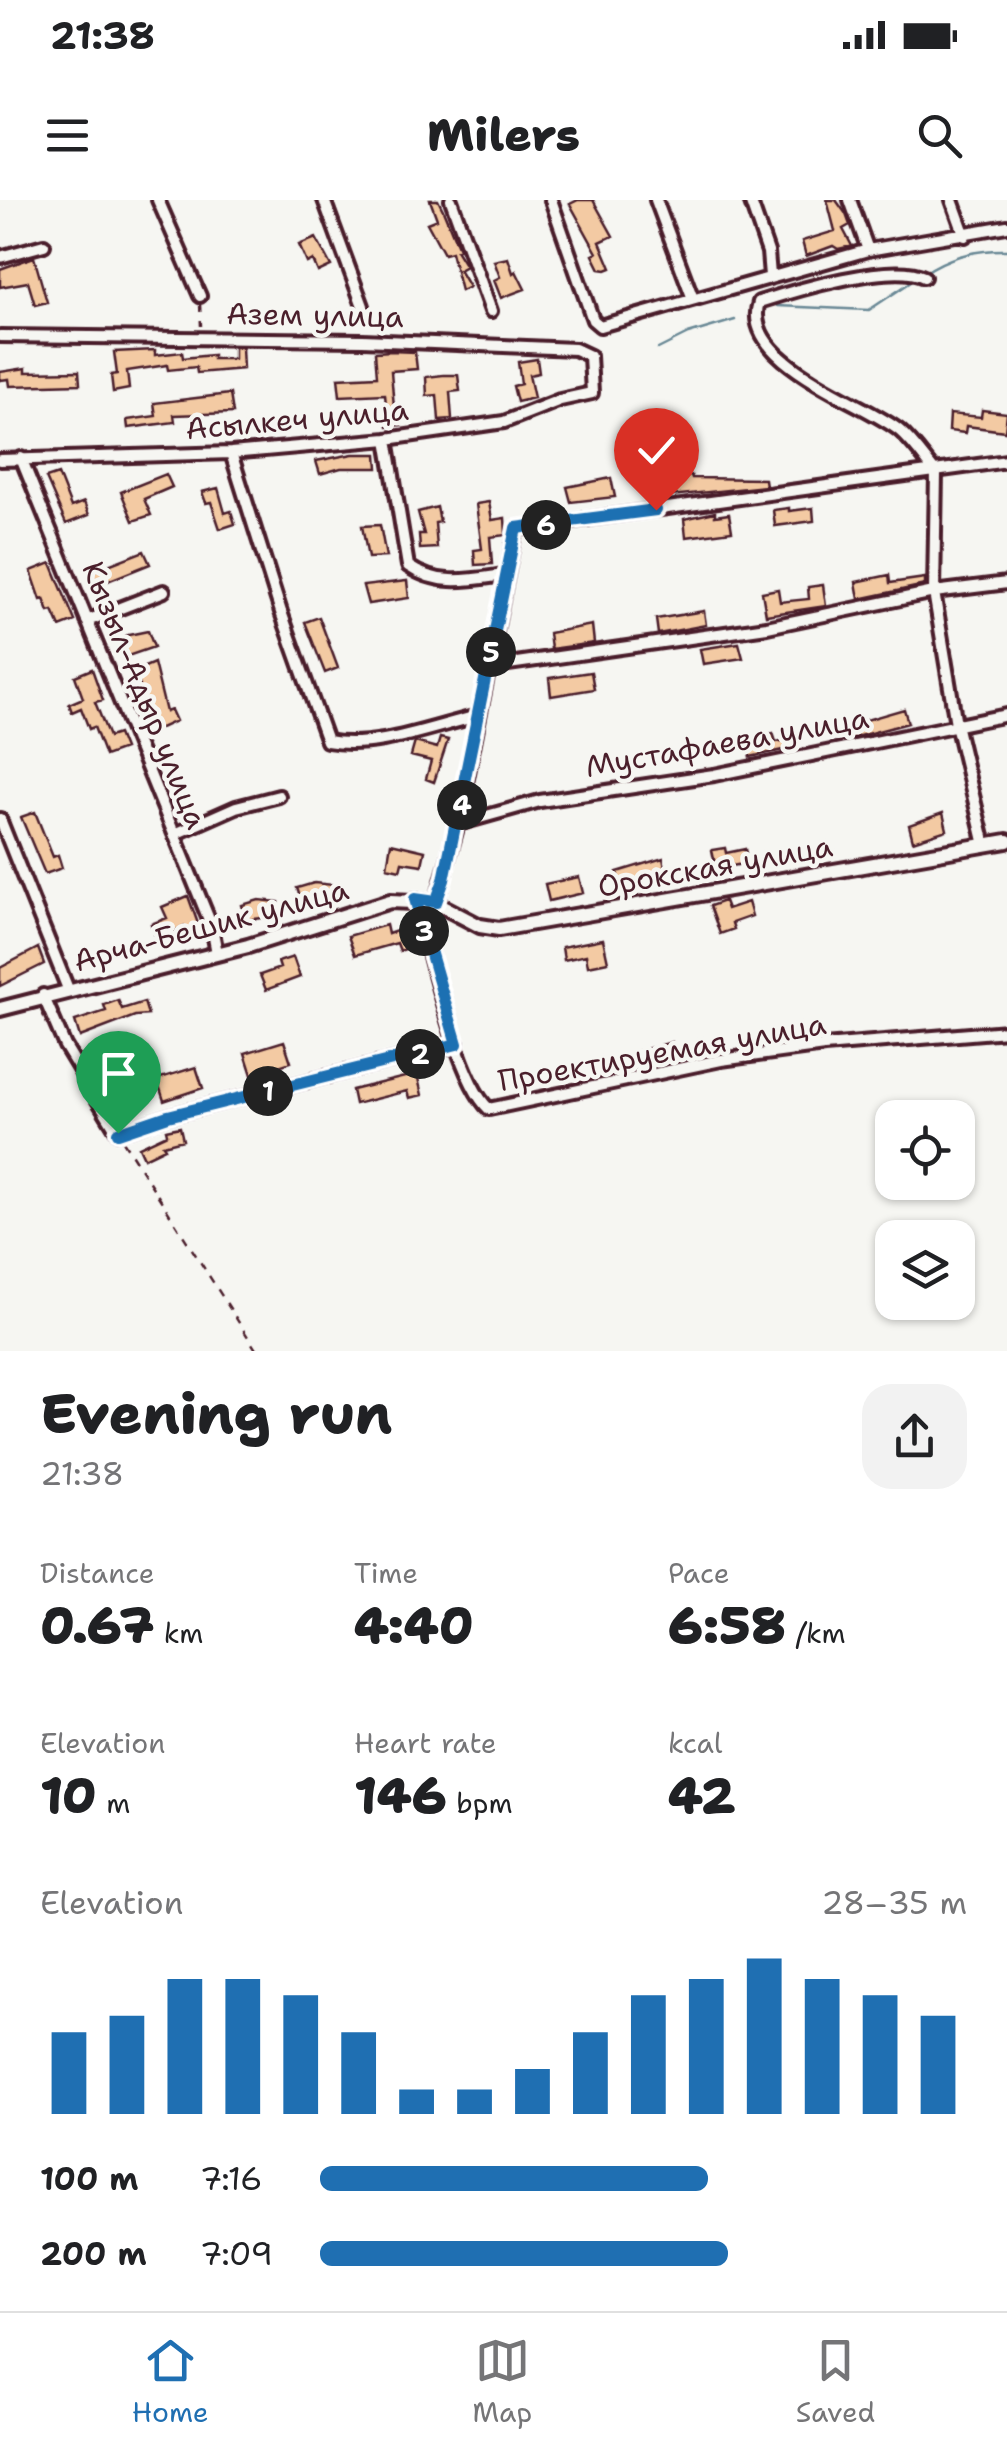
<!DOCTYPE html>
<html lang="en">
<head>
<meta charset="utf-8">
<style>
  body { margin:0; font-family:"Shantell Sans",sans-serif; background:#f2f2f2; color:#202124; height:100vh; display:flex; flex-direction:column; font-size:38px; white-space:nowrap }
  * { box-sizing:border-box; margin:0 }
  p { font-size:32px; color:#757577 }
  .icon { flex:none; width:55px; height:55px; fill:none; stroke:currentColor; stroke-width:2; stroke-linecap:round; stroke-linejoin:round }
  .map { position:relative; height:1151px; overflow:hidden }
  .sheet { display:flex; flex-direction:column; background:#fff; flex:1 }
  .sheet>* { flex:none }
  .buttons { position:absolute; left:875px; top:900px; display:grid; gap:20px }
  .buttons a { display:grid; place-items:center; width:100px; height:100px; border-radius:20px; background:#fff; box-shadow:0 2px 8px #0004; font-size:50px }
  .pin { position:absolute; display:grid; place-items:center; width:85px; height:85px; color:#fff; margin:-102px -42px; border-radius:50% 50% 50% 0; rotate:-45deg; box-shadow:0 0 10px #0007 }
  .pin .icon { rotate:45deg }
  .km { position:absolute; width:50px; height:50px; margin:-25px; border-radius:50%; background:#222; color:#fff; font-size:28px; line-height:50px; text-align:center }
  .round { display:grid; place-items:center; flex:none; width:105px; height:105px; border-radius:30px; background:#f2f2f2 }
  .head { display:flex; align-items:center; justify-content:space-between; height:170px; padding:0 40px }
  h1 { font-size:55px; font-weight:800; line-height:75px }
  .metrics { display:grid; grid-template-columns:repeat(3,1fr); gap:15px; height:170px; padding:10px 40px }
  .metrics div { display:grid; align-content:center }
  .metrics b { font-size:50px; font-weight:800 }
  .metrics small { font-size:28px; font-weight:400 }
  .metrics p { font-size:28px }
  .chart { height:280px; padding:20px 40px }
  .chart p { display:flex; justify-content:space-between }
  .chart svg { width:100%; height:180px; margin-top:10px; stroke:#1f6fb2; stroke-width:6 }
  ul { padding:0 40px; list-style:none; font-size:32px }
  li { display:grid; grid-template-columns:160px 120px 1fr; align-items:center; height:75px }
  li i { height:25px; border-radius:12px; background:#1f6fb2 }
  .status { display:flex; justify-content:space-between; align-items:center; height:70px; padding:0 50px; background:#fff; direction:ltr }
  .status svg { height:28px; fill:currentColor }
  header { display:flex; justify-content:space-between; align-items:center; height:130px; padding:0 40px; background:#fff; font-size:45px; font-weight:800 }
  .tabs { display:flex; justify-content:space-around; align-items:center; height:140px; border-top:2px solid #e0e0e0; background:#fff; font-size:28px; color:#757577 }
  .tabs a { display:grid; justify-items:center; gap:5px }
  .tabs .on { color:#1f6fb2 }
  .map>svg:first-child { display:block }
</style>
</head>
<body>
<div class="status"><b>21:38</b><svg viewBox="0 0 49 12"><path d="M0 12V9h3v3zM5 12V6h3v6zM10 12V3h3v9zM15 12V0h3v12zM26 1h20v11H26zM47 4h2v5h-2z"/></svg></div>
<header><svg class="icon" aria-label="menu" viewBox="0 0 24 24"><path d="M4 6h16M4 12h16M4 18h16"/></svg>Milers<svg class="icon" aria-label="search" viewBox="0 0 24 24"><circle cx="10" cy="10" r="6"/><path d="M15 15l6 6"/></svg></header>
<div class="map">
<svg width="1007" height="1151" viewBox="0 0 1007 1151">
  <rect width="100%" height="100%" fill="#f6f6f2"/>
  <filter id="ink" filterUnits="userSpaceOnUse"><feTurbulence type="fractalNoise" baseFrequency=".01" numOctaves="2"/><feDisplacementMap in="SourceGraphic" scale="20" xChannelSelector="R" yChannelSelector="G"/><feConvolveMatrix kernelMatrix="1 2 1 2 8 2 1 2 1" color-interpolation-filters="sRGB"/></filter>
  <g filter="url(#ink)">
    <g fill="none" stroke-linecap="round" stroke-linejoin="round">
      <path stroke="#6a8996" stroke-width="2.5" d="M924 73C949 56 976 49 1007 50
        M777 106 869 110 917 78
        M658 149 688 134 735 120"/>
    </g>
    <path fill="#f3caa3" stroke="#4a1f2b" stroke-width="2.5" d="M430 0H438L443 10 459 49 456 50 466 66 459 70 469 87 461 91 451 52 444 54 427 23 437 19Z
      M578 0H593L613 36 600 42 611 68 606 70 600 69 593 55 597 53 570 4Z
      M827 0H836L846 14 850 25 843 29 852 46 838 49 833 46 806 56 802 41 835 31Z
      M316 38 331 66 318 72 313 60 307 63 299 45Z
      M34 57 47 102 35 105 28 82 0 87V69Z
      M508 58 513 73 516 71 525 89 501 98 494 80 500 77 494 61Z
      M234 147H242L243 169 197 173 196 167 168 170 167 165 127 171 129 189 113 192 111 175 117 174 114 152 155 150V155L182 152 183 158 213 155V159H234Z
      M391 151 415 152 417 169 391 171 394 207H399L401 225 388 226 385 194 340 196 338 178 377 176 375 152Z
      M537 159 539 173 529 175 534 198 517 202 513 186 521 184 518 162Z
      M26 168V172L79 171 80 184 10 186 9 179 0 180V172Z
      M443 175H458L460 191 450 192 452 219 439 220 437 195 427 196 426 177Z
      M230 194 233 213 174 215 175 222 128 228 127 220 156 216 154 203Z
      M982 210 1007 213 1005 231 966 226 965 233 949 231 950 214 981 217Z
      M353 254H377L378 268H341L320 274 316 261Z
      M58 274 71 307 84 302 89 315 66 324 46 278Z
      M166 274 172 287 144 299 151 315 133 321 121 292Z
      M691 275 692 278 765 279 766 286 671 296 669 277Z
      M611 278 615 297 571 302 567 287Z
      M218 288 225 313 231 311 235 324 220 329 211 302 206 303 202 292Z
      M489 302 492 320 505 318 506 335 490 337 492 364 475 365 474 350 482 349 476 304Z
      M437 307 440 322 435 323 437 348 420 349 419 334H424L418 312Z
      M789 308V311L813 308 814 321 775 326 773 310Z
      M715 312V316L729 314 732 331 686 337 684 319Z
      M380 325 386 357 368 358 362 326Z
      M144 351 150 364 95 386 90 372Z
      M51 363 75 421 60 427 53 411 49 412 44 399 41 400 31 371Z
      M889 375 890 383 925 378V385L859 399 856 382Z
      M407 381 409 398 368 404 363 386Z
      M823 385 826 406 766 415 762 392 778 389 780 402 809 399 808 387Z
      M704 411 706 425 658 434 656 419Z
      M319 417 338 468 325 473 305 422Z
      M592 425 594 443 551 449 549 433Z
      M148 431 154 447 122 458 114 438Z
      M739 443 743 458 703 464 700 449Z
      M154 463 166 512 171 510 176 521 154 531 135 471Z
      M92 469 103 500 95 502 109 537 118 534 124 549 105 556 94 527 89 529 81 508 72 512 69 504 83 498 75 476Z
      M591 472 594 489 551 496 549 478Z
      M904 509 908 523 848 539 845 526Z
      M773 533 776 542 796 538 798 547 750 557 746 542Z
      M440 538 448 540 434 582 426 579 431 561 411 556 415 542 437 548Z
      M35 612 53 657 58 655 62 668 45 674 21 617Z
      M943 613 947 630 913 641 909 625Z
      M391 643 425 651 422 665 402 662 400 670 387 667Z
      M725 648 726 653 745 649 748 663 716 669 712 650Z
      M663 658 667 677 621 689 617 672Z
      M579 677 583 693 549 701 545 684Z
      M314 683 334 685 333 699 302 703 297 688Z
      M188 696 201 732 188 737 184 726 157 741 151 724 167 718 162 707Z
      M259 700 279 702 278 716 246 720 242 705Z
      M724 701 727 709 748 702 752 716 732 723 734 729 720 734 710 706Z
      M386 725 388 734 408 727 414 746 400 751 397 743 355 755 348 736Z
      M603 739 608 762 588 766 586 755 564 760 562 747Z
      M38 748 44 764 0 786V768Z
      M293 757 300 777 266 790 260 775 280 768 278 762Z
      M118 800 122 809 144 802 148 815 135 816 80 837 75 821 106 811 104 805Z
      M284 841 291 862 252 875 245 853Z
      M672 842 676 859 639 866 635 852Z
      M196 867 203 888 164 901 157 879Z
      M417 874 422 895 409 898 407 891 355 904 352 890Z
      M180 927 183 940 163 945 165 948 144 958 139 947 167 934 166 930Z"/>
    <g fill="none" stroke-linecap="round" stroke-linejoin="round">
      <g stroke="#4a1f2b" stroke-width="18">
        <path id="minor" d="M158 0 200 96
          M324 0 363 106
          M451 0 491 111
          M551 0 593 120 600 126 868 50 1007 26
          M656 0 693 99
          M750 0 768 52 770 76
          M850 0 868 50
          M952 0 965 36
          M0 57 44 45
          M924 77C892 61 793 91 759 102 739 162 865 202 900 231 914 243 925 260 936 273L934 392 956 524 985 645
          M0 136 363 140 575 149 590 156 592 193 560 200 504 222 387 239 231 253 0 260
          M387 239 408 366C438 387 469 380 504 375
          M231 253 281 412 327 541C375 550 431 527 478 516
          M21 258 212 727 217 753
          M87 421 164 391
          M488 467 767 427 934 392 1007 383
          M0 619 68 789
          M458 624 540 601 714 575 1007 515
          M175 634 236 607 279 596
          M415 699C429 747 456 879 489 909L721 860 824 846 1007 831
          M436 703 458 624 516 329 1007 261
          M43 795 65 846 118 933 168 916 457 844"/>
      </g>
      <g stroke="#4a1f2b" stroke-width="20">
        <path id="tertiary" d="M0 809 248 746 390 701 436 703 480 726 499 729 1007 641"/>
      </g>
      <path stroke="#4a1f2b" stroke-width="2.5" stroke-dasharray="8 8" stroke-linecap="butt" d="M200 104 201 126
        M123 941 257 1151"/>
      <use href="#minor" stroke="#f6f6f2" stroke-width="10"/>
      <use href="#tertiary" stroke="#f6f6f2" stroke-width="12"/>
    </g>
  </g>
  <g fill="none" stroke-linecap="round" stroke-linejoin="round" filter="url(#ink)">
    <g stroke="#fff" stroke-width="20">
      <path id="route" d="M118 933 168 916 457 844 415 699 436 702 444 680 516 328 656 310"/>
    </g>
    <use href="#route" stroke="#1f6fb2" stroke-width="12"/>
  </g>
  <g text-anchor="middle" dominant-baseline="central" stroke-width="9" stroke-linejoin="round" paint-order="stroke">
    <g font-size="30" fill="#4a1f2b" stroke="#f6f6f2">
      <text transform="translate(315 115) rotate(1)">Азем улица</text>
      <text transform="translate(297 219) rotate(-5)">Асылкеч улица</text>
      <text transform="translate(145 495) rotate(68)">Кызыл-Адыр улица</text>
      <text transform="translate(727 542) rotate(-10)">Мустафаева улица</text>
      <text transform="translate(715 666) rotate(-10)">Орокская улица</text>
      <text transform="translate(211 725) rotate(-15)">Арча-Бешик улица</text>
      <text transform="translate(662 852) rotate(-10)">Проектируемая улица</text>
    </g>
  </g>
</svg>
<div class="buttons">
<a><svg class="icon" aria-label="locate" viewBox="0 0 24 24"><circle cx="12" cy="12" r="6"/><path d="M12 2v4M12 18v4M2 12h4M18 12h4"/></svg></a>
<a><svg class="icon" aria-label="layers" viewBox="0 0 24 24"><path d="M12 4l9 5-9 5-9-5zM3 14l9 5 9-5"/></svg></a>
</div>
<div class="pin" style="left:118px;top:933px;background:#1e9e55"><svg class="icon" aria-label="arrive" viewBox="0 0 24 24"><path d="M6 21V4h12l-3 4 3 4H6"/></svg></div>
<div class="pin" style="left:656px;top:310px;background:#d93025"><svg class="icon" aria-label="check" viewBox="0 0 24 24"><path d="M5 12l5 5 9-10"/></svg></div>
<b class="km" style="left:268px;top:891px">1</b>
<b class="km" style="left:420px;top:854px">2</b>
<b class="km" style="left:424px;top:731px">3</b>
<b class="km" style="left:462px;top:605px">4</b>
<b class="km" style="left:491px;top:452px">5</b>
<b class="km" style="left:546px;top:325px">6</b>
</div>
<section class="sheet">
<div class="head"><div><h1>Evening run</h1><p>21:38</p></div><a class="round"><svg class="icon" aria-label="share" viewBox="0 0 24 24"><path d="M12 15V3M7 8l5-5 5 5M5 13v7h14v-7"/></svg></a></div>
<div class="metrics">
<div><p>Distance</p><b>0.67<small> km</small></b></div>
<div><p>Time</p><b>4:40</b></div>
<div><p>Pace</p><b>6:58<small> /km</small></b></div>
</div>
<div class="metrics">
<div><p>Elevation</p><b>10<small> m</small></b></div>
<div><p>Heart rate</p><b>146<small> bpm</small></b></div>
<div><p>kcal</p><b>42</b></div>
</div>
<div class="chart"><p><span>Elevation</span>28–35 m</p>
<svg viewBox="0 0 160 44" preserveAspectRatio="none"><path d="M5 44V24M15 44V20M25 44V11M35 44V11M45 44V15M55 44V24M65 44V38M75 44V38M85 44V33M95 44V24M105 44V15M115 44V11M125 44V6M135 44V11M145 44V15M155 44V20"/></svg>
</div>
<ul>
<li><b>100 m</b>7:16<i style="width:60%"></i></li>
<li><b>200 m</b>7:09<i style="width:63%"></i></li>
</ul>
</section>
<nav class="tabs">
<a class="on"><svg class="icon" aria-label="home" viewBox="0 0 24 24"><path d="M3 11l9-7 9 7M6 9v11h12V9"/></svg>Home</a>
<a><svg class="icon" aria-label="map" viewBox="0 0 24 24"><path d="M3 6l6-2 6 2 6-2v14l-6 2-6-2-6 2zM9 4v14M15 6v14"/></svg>Map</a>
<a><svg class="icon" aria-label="saved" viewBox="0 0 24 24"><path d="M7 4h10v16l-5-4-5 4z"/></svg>Saved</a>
</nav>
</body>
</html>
